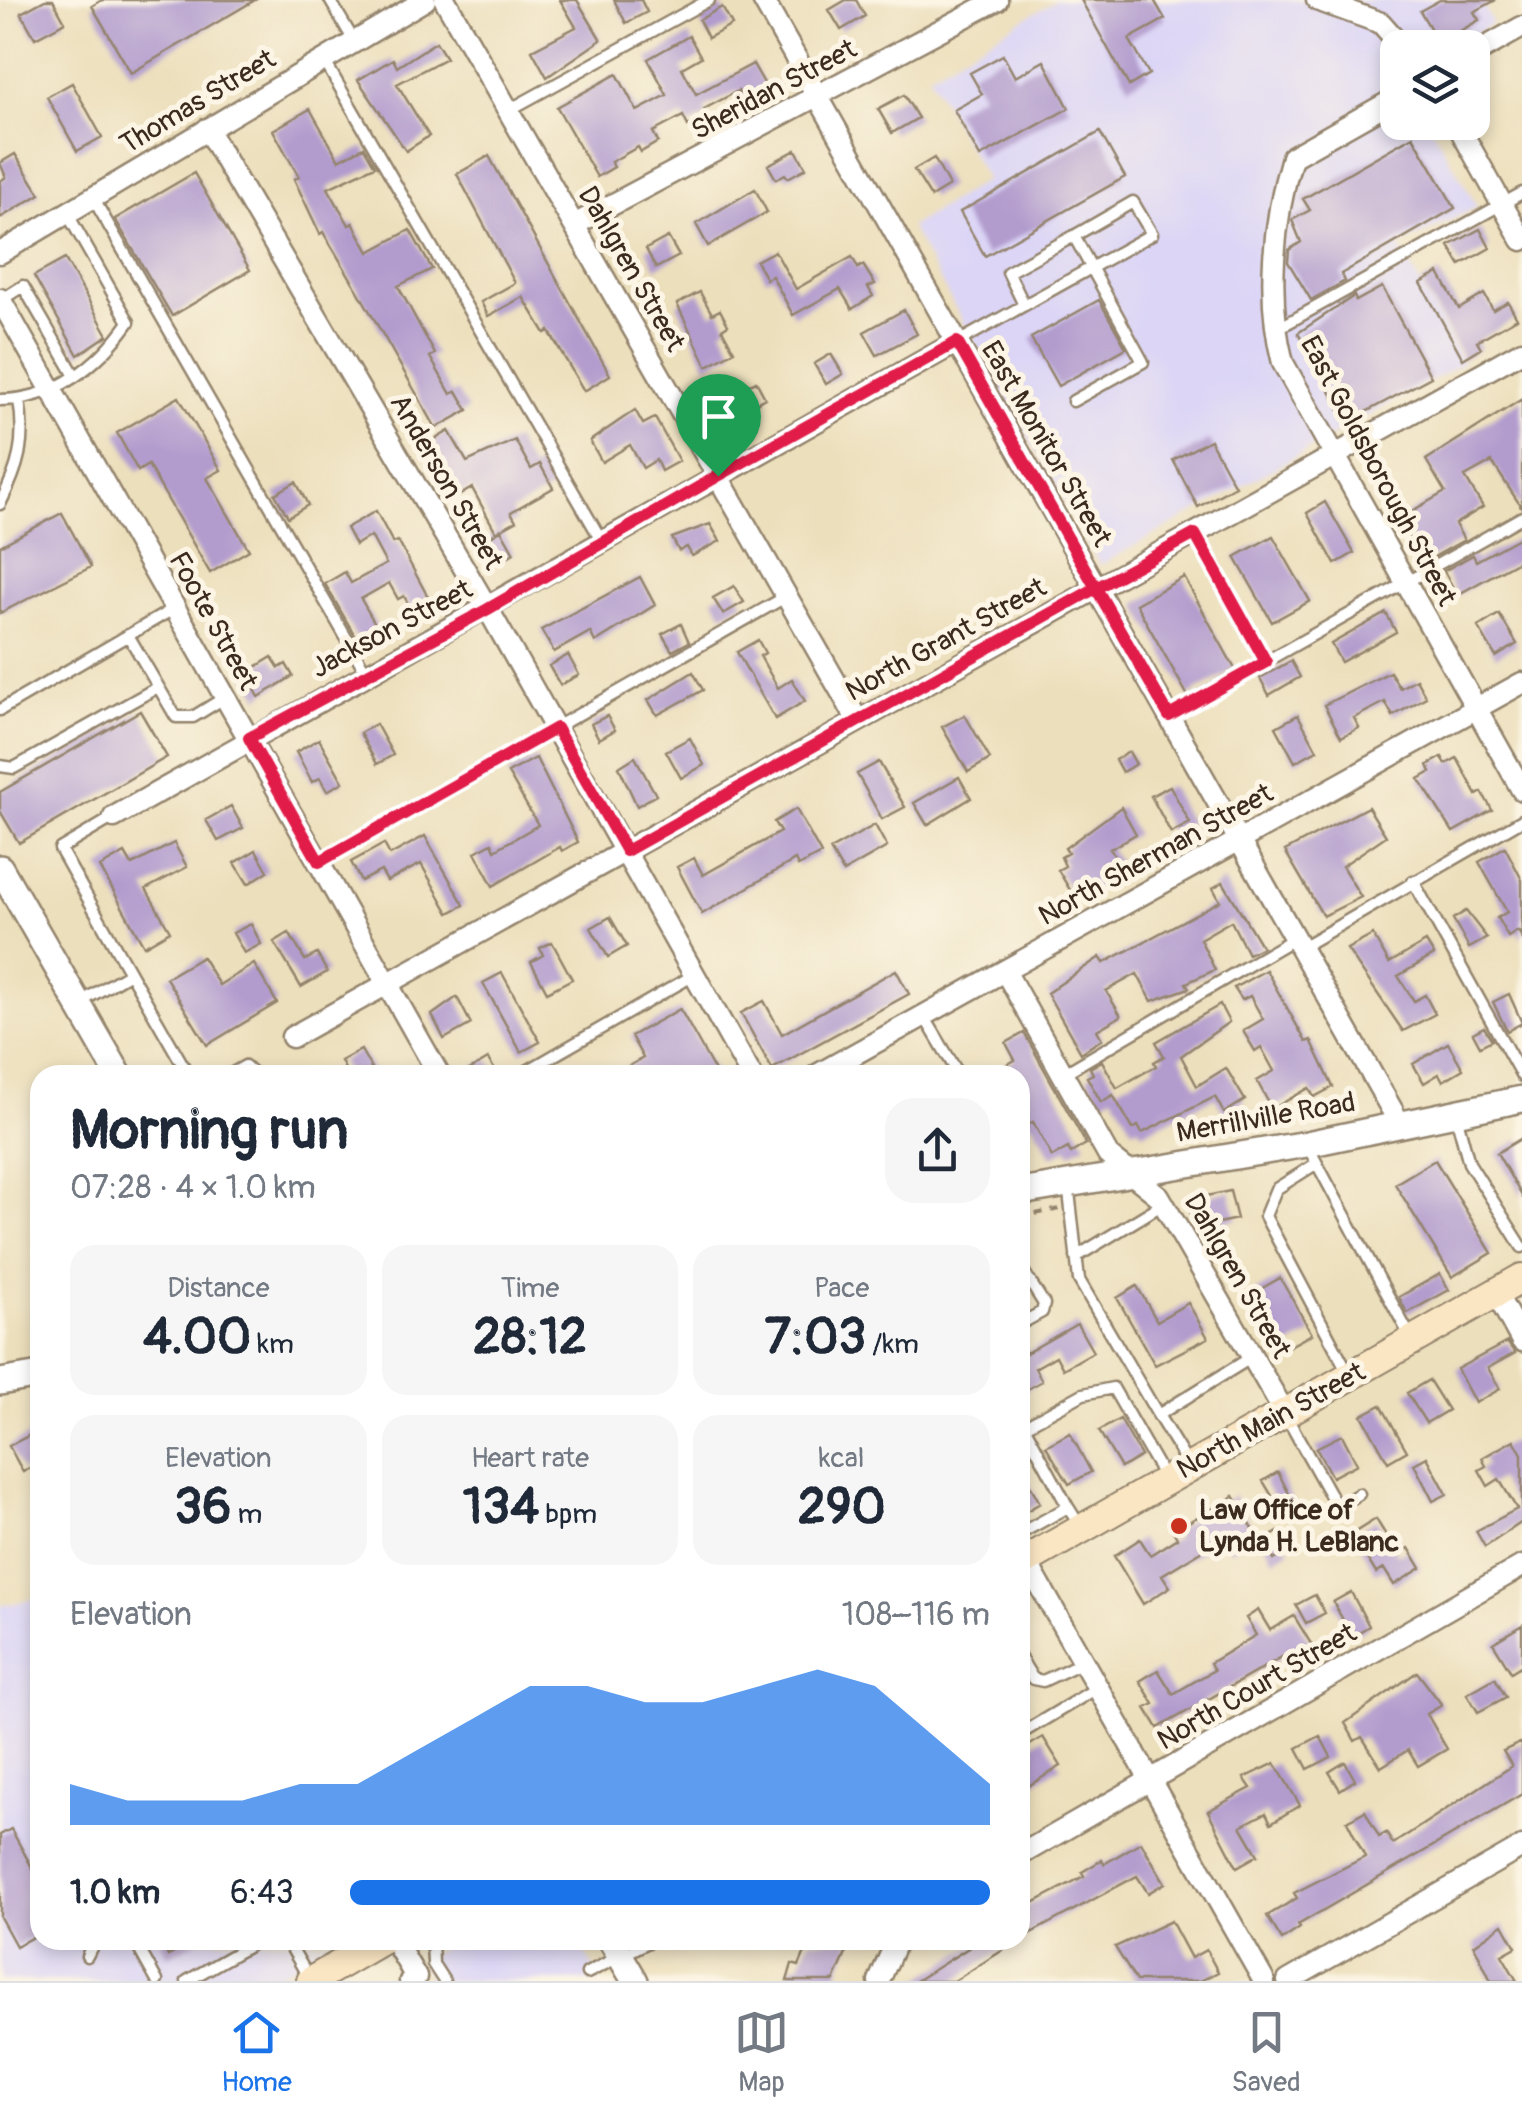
<!DOCTYPE html>
<html lang="en">
<head>
<meta charset="utf-8">
<style>
  body { margin:0; font-family:Pangolin,sans-serif; background:#f6f6f7; color:#1f2937; height:100vh; display:flex; flex-direction:column; font-size:38px; white-space:nowrap }
  * { box-sizing:border-box; margin:0 }
  p { font-size:32px; color:#747a83 }
  .icon { flex:none; width:55px; height:55px; fill:none; stroke:currentColor; stroke-width:2; stroke-linecap:round; stroke-linejoin:round }
  .map { position:relative; flex:1; overflow:hidden }
  .side { position:absolute; left:30px; top:1065px; width:1000px; height:885px; display:flex; flex-direction:column; background:#fff; border-radius:30px; box-shadow:0 5px 15px #0003 }
  .side>* { flex:none }
  .fabs { position:absolute; left:1380px; top:30px; display:grid; gap:20px }
  .fabs a { display:grid; place-items:center; width:110px; height:110px; border-radius:20px; background:#fff; box-shadow:0 5px 15px #0003; font-size:50px }
  .pin { position:absolute; display:grid; place-items:center; width:85px; height:85px; color:#fff; margin:-102px -42px; border-radius:50% 50% 50% 0; rotate:-45deg; box-shadow:0 0 10px #0007 }
  .pin .icon { rotate:45deg }
  .round { display:grid; place-items:center; flex:none; width:105px; height:105px; border-radius:30px; background:#f6f6f7 }
  .overview { display:flex; align-items:center; justify-content:space-between; height:170px; padding:0 40px }
  h1 { font-size:55px; font-weight:700; line-height:75px }
  .metrics { display:grid; grid-template-columns:repeat(3,1fr); gap:15px; height:170px; padding:10px 40px }
  .metrics div { display:grid; align-content:center; border-radius:25px; background:#f6f6f7; text-align:center }
  .metrics b { font-size:50px; font-weight:700 }
  .metrics small { font-size:28px; font-weight:400 }
  .metrics p { font-size:28px }
  .chart { height:280px; padding:20px 40px }
  .chart p { display:flex; justify-content:space-between }
  .chart svg { width:100%; height:180px; margin-top:10px; fill:#1a73e8; opacity:.7 }
  ul { padding:0 40px; list-style:none; font-size:32px }
  li { display:grid; grid-template-columns:160px 120px 1fr; align-items:center; height:75px }
  li i { height:25px; border-radius:12px; background:#1a73e8 }
  .tabs { display:flex; justify-content:space-around; align-items:center; height:140px; border-top:2px solid #e0e1e3; background:#fff; font-size:28px; color:#747a83 }
  .tabs a { display:grid; justify-items:center; gap:5px }
  .tabs .current { color:#1a73e8 }
  .map>svg:first-child { display:block }
</style>
</head>
<body>
<div class="map">
<svg width="1522" height="1981" viewBox="0 0 1522 1981">
  <rect width="100%" height="100%" fill="#fcf5e5"/>
  <filter id="ink" filterUnits="userSpaceOnUse"><feTurbulence type="fractalNoise" baseFrequency=".01" numOctaves="2"/><feDisplacementMap in="SourceGraphic" scale="20" xChannelSelector="R" yChannelSelector="G"/><feConvolveMatrix kernelMatrix="1 2 1 2 8 2 1 2 1" color-interpolation-filters="sRGB"/></filter>
  <filter id="wash" filterUnits="userSpaceOnUse"><feTurbulence type="fractalNoise" baseFrequency=".0048" numOctaves="4" result="noise"/><feDisplacementMap in="SourceGraphic" scale="40" xChannelSelector="R" yChannelSelector="G"/><feGaussianBlur stdDeviation="2.25" result="paint"/><feColorMatrix in="noise" values="0 0 0 0 0 0 0 0 0 0 0 0 0 0 0 0 0 1.4 0 .05"/><feComposite in="paint" operator="in"/></filter>
  <g filter="url(#wash)">
    <rect width="100%" height="100%" fill="#ecdfbc"/>
    <path fill="#dcd5f6" d="M1056 0H1481L1492 23 1454 47 1398 48V122L1429 123 1477 207 1399 246 1463 363 1100 565 910 227 986 180 929 75Z
      M40 1598V1940H336L266 1981H0V1606Z
      M455 1940H578L601 1981H432L420 1961Z"/>
    <g id="blocks">
      <path fill="#b29cce" d="M45 0H53L65 22 35 38 21 13Z
        M102 0H255L131 73 92 6Z
        M560 0H577L601 40 547 77 532 50 576 27Z
        M614 0H641L647 12 626 23Z
        M846 0H856L865 16 841 30 829 10Z
        M1081 0H1154L1165 19 1129 39 1149 74 1129 86Z
        M1440 0H1496L1474 12 1479 20 1439 43 1420 11Z
        M722 7 732 25 708 38 699 20Z
        M689 36 701 57 682 68 696 94 753 64 769 92 746 105 738 91 704 109 707 116 688 126 683 116 653 132 658 142 641 152 638 147 611 162 614 167 597 177 557 107 617 74 637 111 667 95 648 59Z
        M436 42 446 58 397 84 429 136 406 151 358 80 393 59 397 67Z
        M1003 55 1015 77 1044 61 1069 108 980 157 954 110 982 94 970 73Z
        M72 83 102 137 77 151 47 97Z
        M904 95 918 118 892 133 878 109Z
        M310 109 339 160 364 147 375 166 328 188 349 225 353 223 369 252 410 230 432 269 398 286 435 354 430 357 451 394 457 391 468 410 436 428 357 289 323 232 320 234 294 179 299 177 273 130Z
        M1100 132 1125 177 985 256 960 212Z
        M1413 136 1455 208 1341 274 1345 281 1311 300 1288 262 1289 250 1301 242 1292 220 1310 210 1303 199Z
        M796 150 806 168 788 178 785 174 776 179 768 165Z
        M15 154 40 194 0 218V181L6 177 0 163Z
        M489 156 610 375 584 391 549 331 545 333 523 297 488 316 481 302 515 283 457 174Z
        M934 158 949 186 931 197 914 170Z
        M194 173 250 270 172 316 115 219Z
        M755 189 767 212 708 246 696 224Z
        M1480 229 1490 248 1460 265 1449 246Z
        M668 237 679 256 656 268 646 249Z
        M775 251 796 289 852 257 858 268 863 265 875 284 868 287 873 296 852 309 840 289 793 315 772 276 766 279 756 261Z
        M65 259 108 335 78 355 34 276Z
        M1439 273 1459 309 1484 294 1493 310 1508 302 1517 318 1477 341 1481 348 1463 359 1421 283Z
        M1382 287 1431 377 1347 422 1298 333 1354 296 1356 301Z
        M700 292 712 314 720 310 728 325 722 329 734 351 707 366 677 304Z
        M1099 300 1126 348 1058 386 1031 338Z
        M904 310 917 334 877 355 864 332Z
        M831 354 843 374 826 384 814 364Z
        M756 381 765 398 735 415 725 398Z
        M179 397 221 470 207 478 249 550 210 573 148 465 138 471 117 433Z
        M1522 399V508L1492 462 1465 477 1483 507 1455 524 1464 540 1423 563 1398 519 1445 492 1426 460Z
        M635 410 643 424 655 418 679 461 661 471 656 460 643 468 630 445 602 462 590 441Z
        M449 431 467 462 515 440 531 469 540 464 553 488 511 512 516 521 496 532 472 488 460 495 444 466 439 469 430 453 438 448 434 440Z
        M1210 440 1235 486 1198 507 1173 460Z
        M296 482 308 505 288 517 275 494Z
        M1325 502 1354 553 1335 564 1307 513Z
        M376 511 393 543 398 541 428 597 410 607 404 596 398 599 389 583 361 599 378 629 358 641 325 584 345 572 351 583 386 564 371 536 355 545 346 528Z
        M62 513 91 567 0 613V546Z
        M710 524 720 541 692 556 687 547 679 551 672 538Z
        M501 530 514 553 491 566 477 544Z
        M1273 536 1310 601 1272 622 1235 557Z
        M1522 536V559L1457 595 1444 571 1473 555 1476 561Z
        M640 577 655 605 595 642 590 632 554 652 541 630Z
        M1184 577 1235 669 1188 696 1136 604Z
        M734 586 744 602 723 614 713 598Z
        M1386 613 1396 632 1341 662 1331 644Z
        M1499 614 1517 644 1496 657 1478 627Z
        M681 624 689 642 672 651 662 634Z
        M758 640 765 653 760 656 778 688 792 679 805 701 775 719 737 652Z
        M568 655 579 675 560 685 549 666Z
        M272 657 279 668 286 664 293 676 259 697 246 673Z
        M1291 661 1300 677 1269 695 1260 678Z
        M693 672 703 690 657 715 648 700Z
        M1390 672 1400 688 1416 679 1426 697 1393 716 1385 702 1354 718 1359 728 1341 737 1324 705Z
        M140 711 167 757 19 843 0 811V792Z
        M965 715 990 759 968 772 942 727Z
        M1298 715 1317 750 1295 762 1276 727Z
        M607 716 615 730 599 739 591 724Z
        M376 724 393 755 377 764 360 733Z
        M690 738 704 765 681 778 666 751Z
        M319 739 343 782 327 791 320 778 312 782 296 752Z
        M1129 752 1136 764 1122 772 1115 760Z
        M635 757 656 795 637 806 619 767Z
        M1442 757 1446 764 1457 758 1477 795 1482 792 1492 810 1453 832 1419 779 1431 772 1428 765Z
        M536 758 578 842 562 851 560 847 493 886 475 852 492 843 495 850 538 825 508 773Z
        M879 762 905 807 882 819 857 774Z
        M959 777 971 798 927 825 914 803Z
        M1170 786 1190 823 1171 833 1151 796Z
        M231 806 243 828 218 841 206 820Z
        M1121 807 1136 834 1110 849 1119 863 1101 874 1106 882 1076 900 1058 870 1065 866 1061 857 1068 853 1065 848Z
        M1368 807 1386 836 1342 866 1361 897 1323 916 1285 851Z
        M796 809 821 854 798 866 795 860 702 914 677 867 694 858 703 875 780 832 774 822Z
        M875 825 887 847 843 872 830 850Z
        M425 836 464 905 449 913 421 864 387 881 381 871 361 881 351 862 384 844 390 855Z
        M174 843 187 867 146 889 170 931 144 946 100 867 125 853 132 865Z
        M1505 847 1522 880V938L1518 931 1508 937 1497 918 1507 912 1479 862Z
        M256 850 268 871 248 884 235 863Z
        M1223 882 1262 947 1248 954 1231 921 1200 939 1215 970 1186 983 1189 988 1152 1001 1137 974 1106 991 1121 1016 1097 1030 1102 1039 1081 1053 1047 993 1100 957 1104 963 1220 901 1213 888Z
        M1466 911 1487 938 1469 948 1453 919Z
        M610 917 627 946 608 957 591 928Z
        M251 924 261 944 244 953 233 933Z
        M289 933 305 960 317 954 327 972 301 987 274 942Z
        M1373 935 1389 963 1426 942 1434 955 1398 976 1414 1001 1425 995 1435 1014 1403 1031 1347 949Z
        M552 942 572 979 547 992 531 962 543 955 540 948Z
        M202 957 219 985 254 964 277 1003 207 1045 166 978Z
        M896 970 909 994 772 1069 741 1013 764 1001 782 1034Z
        M1266 970 1306 1042 1311 1040 1333 1087 1314 1097 1309 1088 1272 1109 1257 1081 1274 1071 1261 1047 1255 1051 1243 1031 1263 1019 1250 996 1242 1000 1234 988Z
        M502 973 540 1042 521 1052 483 983Z
        M1509 994 1522 1023 1507 1031 1493 1002Z
        M457 997 471 1024 444 1039 432 1015Z
        M1220 1005 1229 1022 1181 1056 1197 1086 1226 1068 1245 1100 1224 1113 1215 1097 1142 1133 1138 1126 1133 1129 1113 1095 1101 1102 1087 1077 1093 1074 1090 1068 1102 1061 1117 1088 1156 1066 1154 1062 1164 1056 1156 1042Z
        M680 1009 717 1075H613L643 1058 631 1036Z
        M1484 1027 1492 1040 1480 1046 1473 1033Z
        M1024 1033 1086 1144 1071 1153 1068 1148 1052 1157 1033 1122 1026 1126 1020 1116V1075H988L1015 1060 1006 1043Z
        M1448 1043 1463 1069 1443 1081 1439 1074 1424 1083 1413 1064Z
        M361 1050 375 1075H348L341 1061Z
        M488 1059 498 1075H461Z
        M1522 1138V1196L1497 1153Z
        M1435 1160 1492 1253 1452 1277 1395 1184Z
        M1230 1191 1237 1219 1194 1228 1188 1200Z
        M1440 1274 1449 1290 1407 1313 1399 1297Z
        M1280 1278 1312 1334 1284 1349 1252 1294Z
        M1137 1286 1157 1321 1188 1303 1208 1338 1155 1365 1117 1298Z
        M1077 1324 1093 1352 1063 1369 1056 1356 1035 1368 1042 1381 1020 1393V1341L1026 1353Z
        M1507 1342 1515 1353 1488 1368 1500 1389 1475 1403 1457 1369Z
        M1429 1380 1448 1410 1426 1423 1407 1393Z
        M1381 1405 1407 1451 1388 1462 1362 1415Z
        M1120 1419 1141 1456 1121 1468 1099 1431Z
        M1070 1433 1091 1472 1069 1484 1046 1446Z
        M30 1435 40 1462 23 1472 9 1446Z
        M1342 1435 1357 1464 1332 1477 1316 1448Z
        M1514 1440 1522 1454V1522L1485 1547 1476 1531 1517 1509 1499 1479 1488 1486 1479 1470 1486 1466 1482 1458Z
        M1427 1457 1447 1494 1433 1501 1414 1464Z
        M1020 1467 1040 1503 1020 1515Z
        M1278 1472 1294 1504 1281 1511 1263 1481Z
        M1234 1496 1257 1535 1230 1550 1223 1538 1162 1575 1170 1587 1143 1604 1114 1556 1140 1539 1150 1555 1177 1538 1173 1531Z
        M1376 1519 1398 1555 1409 1548 1421 1568 1394 1585 1384 1569 1376 1573 1352 1534Z
        M1278 1532 1290 1550 1274 1560 1263 1541Z
        M1351 1592 1369 1626 1352 1636 1333 1602Z
        M1315 1595 1325 1613 1306 1623 1296 1605Z
        M1258 1610 1270 1630 1294 1616 1316 1652 1296 1664 1289 1653 1158 1728 1146 1708 1154 1704 1140 1681 1158 1670 1173 1694 1214 1670 1210 1663 1256 1635 1246 1618Z
        M1522 1625V1665L1511 1672 1493 1643Z
        M1417 1672 1442 1705 1427 1714 1447 1749 1418 1766 1408 1750 1381 1767 1362 1737 1355 1741 1345 1723Z
        M1495 1678 1506 1697 1478 1712 1467 1694Z
        M1320 1736 1331 1757 1308 1769 1297 1748Z
        M1043 1737 1061 1766 1020 1791V1751Z
        M1522 1742V1794L1298 1925 1300 1928 1282 1940 1267 1916 1297 1898 1294 1893 1365 1857 1347 1821 1365 1811 1379 1837 1386 1833 1393 1844 1512 1766 1503 1751Z
        M1345 1762 1355 1780 1340 1790 1329 1772Z
        M1275 1763 1300 1805 1271 1823 1266 1813 1241 1826 1258 1855 1237 1867 1208 1811 1251 1788 1244 1778Z
        M11 1829 40 1882V1933L16 1946 0 1917V1835Z
        M1141 1842 1165 1883 1148 1893 1137 1876 1020 1939V1910L1084 1876 1082 1872 1102 1860 1104 1864Z
        M1171 1921 1191 1958 1206 1950 1218 1972 1200 1981H1136L1115 1947Z
        M1503 1924 1516 1947 1502 1955 1517 1981H1491L1474 1945Z
        M159 1940H199L168 1956Z
        M810 1940H852L834 1981H787L792 1964 799 1966Z
        M981 1940H1019L954 1981H916Z"/>
    </g>
  </g>
  <g filter="url(#ink)">
    <use href="#blocks" fill-opacity="0" stroke="#94846d" stroke-width="2.5"/>
    <g fill="none" stroke-linecap="round" stroke-linejoin="round">
      <g stroke="#94846d" stroke-width="15">
        <path id="service" d="M330 0 354 41
          M324 60 603 543
          M509 110 709 0
          M93 198 367 674
          M1 300 23 286 75 376
          M1024 305 1008 272 1074 236
          M1275 330 1522 193
          M958 342 1152 234 1133 202 1074 236 1143 362 1073 401
          M0 400C55 400 99 365 129 322L67 213
          M0 504C19 467 26 442 19 400
          M1195 533 1265 662
          M128 635 176 717H193L224 698
          M0 710 175 608
          M1169 716 1522 517
          M0 766 14 768 158 687
          M114 817 60 849 130 973
          M319 862 787 596
          M1413 881 1522 1076
          M1300 948 1522 820
          M79 1003 130 973 184 1067
          M924 1016 959 1075
          M1063 1074 1295 938
          M229 1075 245 1066 255 1075
          M520 1075 694 975
          M1456 1115 1469 1163 1522 1247
          M1307 1145 1412 1340
          M1314 1165 1276 1189 1265 1216 1350 1376
          M1068 1183 1079 1280 1158 1415
          M1076 1257 1163 1204
          M1020 1266 1044 1304 1042 1312 1020 1324
          M1286 1416 1337 1507 1359 1494
          M1020 1418 1068 1507
          M1025 1426 1083 1394 1113 1388 1164 1477
          M1189 1466 1158 1415 1252 1357
          M1021 1533 1068 1507 1081 1528
          M1020 1658 1033 1679 1043 1681 1083 1662
          M1020 1734 1097 1688
          M134 1940 157 1981
          M287 1940 310 1980
          M432 1940 433 1964 444 1981
          M87 1956 95 1940
          M587 1973 652 1940
          M187 1981 259 1940"/>
      </g>
      <g stroke="#94846d" stroke-width="25">
        <path id="minor" d="M445 0 858 721
          M763 0 1400 1124
          M1317 0 1381 23 1403 48
          M1472 55 1522 27
          M1398 97 1292 157C1273 221 1266 298 1283 363L1522 790
          M1456 122 1522 240
          M207 129 488 609 751 1075
          M574 225 997 0
          M0 253 425 0
          M0 299 439 1075
          M114 817 957 342
          M1005 971 1108 1155 1159 1196 1286 1415
          M292 1037 1522 351
          M817 1075 1522 683
          M1496 1293 1522 1341
          M1026 1561 1264 1981
          M1020 1855 1522 1566
          M394 1940 416 1977 410 1981
          M879 1981 897 1940
          M1288 1981 1522 1847"/>
      </g>
      <g stroke="#94846d" stroke-width="30">
        <path id="tertiary" d="M0 868 119 1075
          M1020 1192 1307 1144 1522 1099
          M0 1382 40 1375
          M611 1940 635 1981"/>
      </g>
      <g stroke="#94846d" stroke-width="32">
        <path id="secondary" d="M1020 1564 1522 1278
          M311 1981 382 1940"/>
      </g>
      <path stroke="#94846d" stroke-width="4" stroke-dasharray="8 8" stroke-linecap="butt" d="M1020 1217 1060 1209"/>
      <use href="#service" stroke="#fff" stroke-width="10"/>
      <use href="#minor" stroke="#fff" stroke-width="20"/>
      <use href="#tertiary" stroke="#fff" stroke-width="25"/>
      <use href="#secondary" stroke="#fbe6c3" stroke-width="28"/>
    </g>
  </g>
  <g fill="none" stroke-linecap="round" stroke-linejoin="round" filter="url(#ink)">
    <g stroke="#fff" stroke-width="20">
      <path id="route" d="M718 476 488 609 249 738 319 862 556 728 626 851 1096 588 1169 716 1266 662 1195 534 1096 588 957 342 718 476"/>
    </g>
    <use href="#route" stroke="#e11d48" stroke-width="12"/>
  </g>
  <circle fill="#c8321e" stroke="#fcf5e5" stroke-width="4" cx="1179" cy="1526" r="10"/>
  <g text-anchor="middle" dominant-baseline="central" stroke-width="10" stroke-linejoin="round" paint-order="stroke">
    <g font-size="28" fill="#3b2a1e" stroke="#fcf5e5">
      <text transform="translate(774 90) rotate(-28)">Sheridan Street</text>
      <text transform="translate(198 102) rotate(-31)">Thomas Street</text>
      <text transform="translate(631 269) rotate(60)">Dahlgren Street</text>
      <text transform="translate(1046 444) rotate(60)">East Monitor Street</text>
      <text transform="translate(1378 471) rotate(62)">East Goldsborough Street</text>
      <text transform="translate(446 482) rotate(60)">Anderson Street</text>
      <text transform="translate(213 621) rotate(61)">Foote Street</text>
      <text transform="translate(392 629) rotate(-28)">Jackson Street</text>
      <text transform="translate(946 640) rotate(-29)">North Grant Street</text>
      <text transform="translate(1156 855) rotate(-29)">North Sherman Street</text>
      <text transform="translate(1266 1118) rotate(-10)">Merrillville Road</text>
      <text transform="translate(1237 1276) rotate(60)">Dahlgren Street</text>
      <text transform="translate(1271 1421) rotate(-29)">North Main Street</text>
      <text transform="translate(1257 1687) rotate(-30)">North Court Street</text>
    </g>
    <g font-size="28" font-weight="bold" fill="#3b2a1e" stroke="#fcf5e5" text-anchor="start">
      <text x="1199" y="1510">Law Office of<tspan x="1199" dy="32">Lynda H. LeBlanc</tspan></text>
    </g>
  </g>
</svg>
<div class="fabs">
<a><svg class="icon" aria-label="layers" viewBox="0 0 24 24"><path d="M12 4l9 5-9 5-9-5zM3 14l9 5 9-5"/></svg></a>
</div>
<div class="pin" style="left:718px;top:476px;background:#1e9e55"><svg class="icon" aria-label="arrive" viewBox="0 0 24 24"><path d="M6 21V4h12l-3 4 3 4H6"/></svg></div>
<section class="side">
<div class="overview"><div><h1>Morning run</h1><p>07:28 · 4 × 1.0 km</p></div><a class="round"><svg class="icon" aria-label="share" viewBox="0 0 24 24"><path d="M12 15V3M7 8l5-5 5 5M5 13v7h14v-7"/></svg></a></div>
<div class="metrics">
<div><p>Distance</p><b>4.00<small> km</small></b></div>
<div><p>Time</p><b>28:12</b></div>
<div><p>Pace</p><b>7:03<small> /km</small></b></div>
</div>
<div class="metrics">
<div><p>Elevation</p><b>36<small> m</small></b></div>
<div><p>Heart rate</p><b>134<small> bpm</small></b></div>
<div><p>kcal</p><b>290</b></div>
</div>
<div class="chart"><p><span>Elevation</span>108–116 m</p>
<svg viewBox="0 0 160 44" preserveAspectRatio="none"><path d="M0 44V34L10 38L20 38L30 38L40 34L50 34L60 26L70 18L80 10L90 10L100 14L110 14L120 10L130 6L140 10L150 22L160 34V44z"/></svg>
</div>
<ul>
<li><b>1.0 km</b>6:43<i style="width:100%"></i></li>
</ul>
</section>
</div>
<nav class="tabs">
<a class="current"><svg class="icon" aria-label="home" viewBox="0 0 24 24"><path d="M3 11l9-7 9 7M6 9v11h12V9"/></svg>Home</a>
<a><svg class="icon" aria-label="map" viewBox="0 0 24 24"><path d="M3 6l6-2 6 2 6-2v14l-6 2-6-2-6 2zM9 4v14M15 6v14"/></svg>Map</a>
<a><svg class="icon" aria-label="saved" viewBox="0 0 24 24"><path d="M7 4h10v16l-5-4-5 4z"/></svg>Saved</a>
</nav>
</body>
</html>
